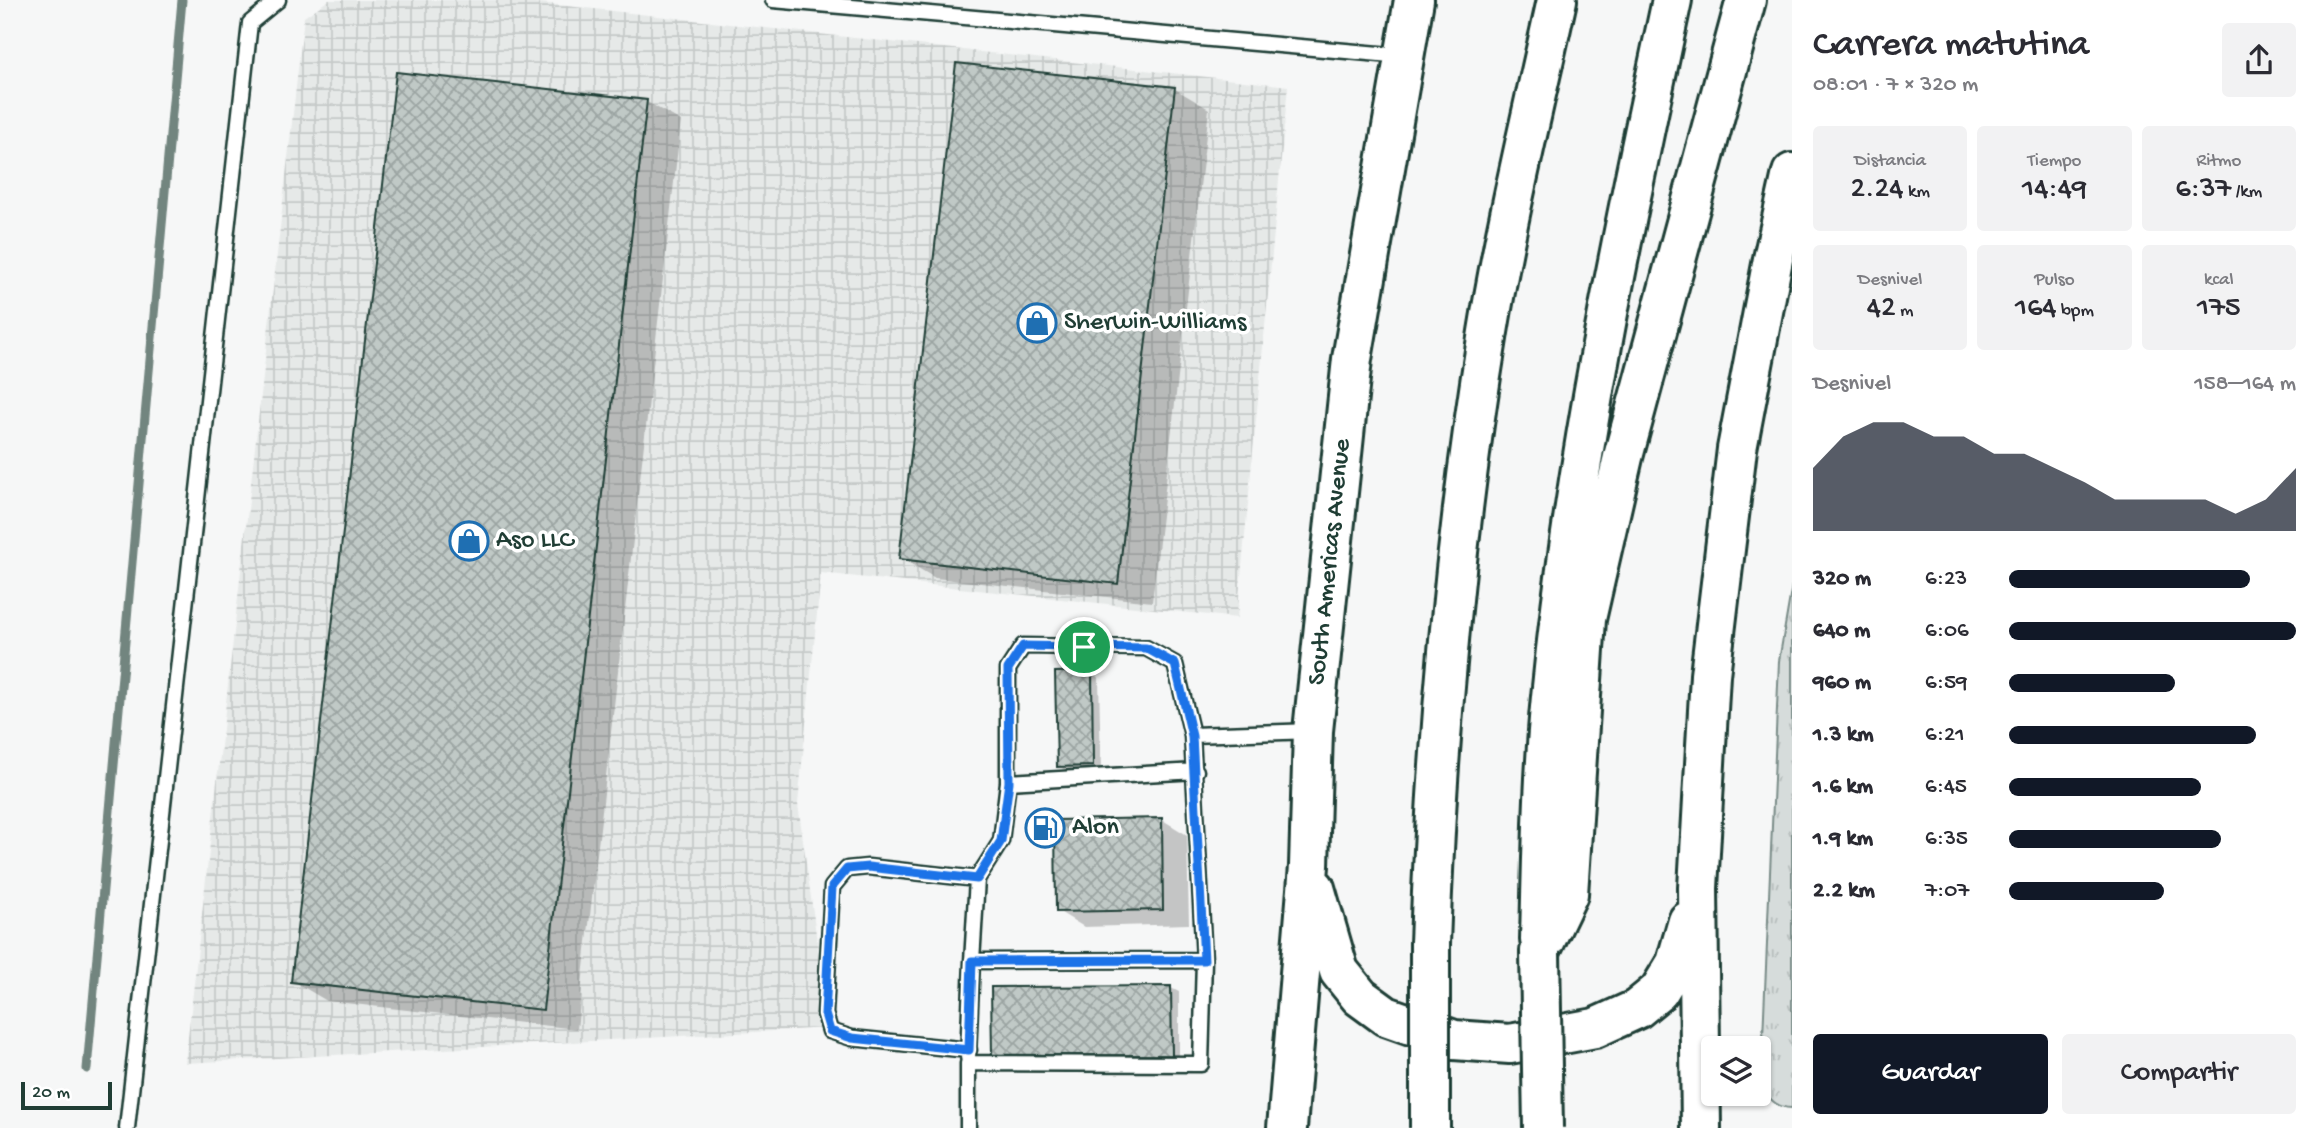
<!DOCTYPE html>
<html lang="es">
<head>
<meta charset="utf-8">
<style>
  body { margin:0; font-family:"Gochi Hand",sans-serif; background:#f2f2f3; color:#2b2b33; height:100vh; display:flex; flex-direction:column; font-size:26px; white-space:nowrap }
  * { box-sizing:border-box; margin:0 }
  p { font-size:23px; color:#7c7c81 }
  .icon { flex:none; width:38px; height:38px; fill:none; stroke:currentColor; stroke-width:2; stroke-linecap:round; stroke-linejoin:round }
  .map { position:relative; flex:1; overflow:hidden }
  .details { display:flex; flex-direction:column; background:#fff; width:525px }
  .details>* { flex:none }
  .fabs { position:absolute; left:1701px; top:1036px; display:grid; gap:14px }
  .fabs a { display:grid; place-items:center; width:70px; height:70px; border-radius:7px; background:#fff; box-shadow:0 2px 5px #0004; font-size:35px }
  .scale { position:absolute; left:21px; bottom:18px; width:91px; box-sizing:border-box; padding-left:7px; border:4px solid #1f3d34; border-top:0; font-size:19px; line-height:24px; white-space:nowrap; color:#1f3d34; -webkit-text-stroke:5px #fff; paint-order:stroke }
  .pin { position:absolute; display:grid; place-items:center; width:60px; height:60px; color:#fff; margin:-30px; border:4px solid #fff; border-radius:50%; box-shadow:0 2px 7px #0007 }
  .round { display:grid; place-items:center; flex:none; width:74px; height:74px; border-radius:7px; background:#f2f2f3 }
  .head { display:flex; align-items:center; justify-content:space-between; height:119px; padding:0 21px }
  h1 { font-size:38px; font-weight:600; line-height:52px }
  .metrics { display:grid; grid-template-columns:repeat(3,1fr); gap:10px; height:119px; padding:7px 21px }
  .metrics div { display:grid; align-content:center; border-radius:7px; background:#f2f2f3; text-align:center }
  .metrics b { font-size:30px; font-weight:600 }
  .metrics small { font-size:19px; font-weight:400 }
  .metrics p { font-size:19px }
  .chart { height:196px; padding:14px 21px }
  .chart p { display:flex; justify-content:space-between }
  .chart svg { width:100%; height:126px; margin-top:7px; fill:#111827; opacity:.7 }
  .button { display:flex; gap:14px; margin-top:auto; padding:14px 21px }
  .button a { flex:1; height:80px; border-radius:7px; background:#111827; color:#fff; font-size:28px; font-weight:600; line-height:80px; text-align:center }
  .button a+a { background:#f2f2f3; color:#2b2b33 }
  ul { padding:0 21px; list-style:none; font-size:23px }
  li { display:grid; grid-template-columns:112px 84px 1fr; align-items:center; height:52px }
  li i { height:18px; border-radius:9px; background:#111827 }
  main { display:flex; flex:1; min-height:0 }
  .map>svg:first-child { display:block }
</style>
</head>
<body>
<main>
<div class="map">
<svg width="1792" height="1128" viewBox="0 0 1792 1128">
  <defs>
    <pattern id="industrial-grid" width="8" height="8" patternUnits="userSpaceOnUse" patternTransform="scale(1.75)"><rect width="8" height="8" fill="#e6e9e8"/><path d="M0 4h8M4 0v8" fill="none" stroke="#c5c9c8"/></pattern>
    <pattern id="grass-tufts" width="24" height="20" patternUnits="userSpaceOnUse" patternTransform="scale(1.75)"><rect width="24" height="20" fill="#d6dcdb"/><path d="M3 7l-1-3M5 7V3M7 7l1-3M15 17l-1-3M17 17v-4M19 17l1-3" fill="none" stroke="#b7bebd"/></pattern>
    <pattern id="building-cross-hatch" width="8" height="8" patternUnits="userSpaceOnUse" patternTransform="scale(1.75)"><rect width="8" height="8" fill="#c0c9c6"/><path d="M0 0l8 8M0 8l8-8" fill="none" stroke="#9ba4a2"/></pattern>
  </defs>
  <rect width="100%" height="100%" fill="#f6f7f7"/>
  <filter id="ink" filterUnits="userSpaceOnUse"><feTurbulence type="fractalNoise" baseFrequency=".0143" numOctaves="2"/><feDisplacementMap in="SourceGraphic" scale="14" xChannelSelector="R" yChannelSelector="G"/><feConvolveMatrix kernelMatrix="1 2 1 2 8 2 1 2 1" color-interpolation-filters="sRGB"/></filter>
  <g filter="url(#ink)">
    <path fill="url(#industrial-grid)" d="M329 0H513L1288 86 1237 618 821 573 798 804 829 1028 185 1063 304 17Z"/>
    <path fill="url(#grass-tufts)" stroke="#7a8c88" stroke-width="2" d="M1792 585V1108C1776 1108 1769 1099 1761 1085L1779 661Z"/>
    <path fill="#0003" d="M398 74 647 102 681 121 577 1029 327 1001 293 981Z
      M1175 89 1209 109 1152 602 935 578 901 558Z
      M1091 673 1099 678 1101 770 1067 771 1058 766Z
      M1161 819 1187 835 1189 924 1084 927 1058 911Z
      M1171 988 1179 992V1059L1002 1060 993 1055Z"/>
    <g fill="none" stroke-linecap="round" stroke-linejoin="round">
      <path stroke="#72857f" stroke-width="9" d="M87 1069 182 0"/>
    </g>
    <path fill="url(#building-cross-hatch)" stroke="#1f3d34" stroke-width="2" d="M956 63 1175 87 1118 584 899 559Z
      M396 72 647 100 543 1010 291 982Z
      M1092 671 1093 766 1057 767 1055 672Z
      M1162 818 1163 910 1056 912 1055 820Z
      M1171 986 1172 1055 992 1056 991 987Z"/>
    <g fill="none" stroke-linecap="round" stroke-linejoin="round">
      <g stroke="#1f3d34" stroke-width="19">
        <path id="service" d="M773 0 1402 56
          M1192 735 1175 664 1146 648 1023 646 1008 669V782L1196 771
          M972 961 977 879 1001 841 1008 782
          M969 1050 852 1038 830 1031 825 1014 832 887 847 869 868 867 977 879
          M968 1057 972 961 1204 960
          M127 1128 250 23 278 0
          M968 1128V1063L1201 1064 1204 960 1192 735 1313 731"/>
      </g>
      <g stroke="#1f3d34" stroke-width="44">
        <path id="secondary" d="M1315 888 1339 971 1360 997 1386 1016 1454 1040 1510 1044 1595 1028 1637 1009 1659 991 1676 963 1688 921
          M1287 1128 1309 866 1313 731 1352 359 1414 0
          M1701 1128 1698 888 1710 675 1737 449 1773 259 1792 173"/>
      </g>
      <g stroke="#1f3d34" stroke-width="44">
        <path id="motorway" d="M1540 940C1542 859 1543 777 1551 697 1574 462 1623 230 1672 0
          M1430 944C1437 739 1455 534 1488 332 1506 221 1533 110 1557 0
          M1540 952 1568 894 1586 619 1623 457 1746 0"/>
      </g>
      <use href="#service" stroke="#fff" stroke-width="14"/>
      <use href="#secondary" stroke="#fff" stroke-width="38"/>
      <use href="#motorway" stroke="#fff" stroke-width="38"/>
      <g stroke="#1f3d34" stroke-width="44" stroke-linecap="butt">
        <path id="motorway-bridge" d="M1430 944V1128
          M1540 952 1543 1128"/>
      </g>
      <use href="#motorway-bridge" stroke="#fff" stroke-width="38"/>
    </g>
  </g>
  <g fill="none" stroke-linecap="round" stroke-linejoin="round" filter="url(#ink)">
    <g stroke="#fff" stroke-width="14">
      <path id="route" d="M1023 646 1146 648 1175 664 1192 736 1204 960 972 961 969 1050 852 1038 830 1031 825 1014 832 887 847 869 868 867 977 879 1001 841 1009 782 1008 669Z"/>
    </g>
    <use href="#route" stroke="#1a73e8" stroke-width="9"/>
  </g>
  <defs>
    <g id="shop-ring" transform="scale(2.0125)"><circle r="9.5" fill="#fff" stroke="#1f6fb2" stroke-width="1.5"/><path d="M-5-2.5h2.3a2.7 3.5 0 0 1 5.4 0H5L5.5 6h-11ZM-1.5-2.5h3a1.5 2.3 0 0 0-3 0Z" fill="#1f6fb2"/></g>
    <g id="fuel-ring" transform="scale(2.0125)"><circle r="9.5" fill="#fff" stroke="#1f6fb2" stroke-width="1.5"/><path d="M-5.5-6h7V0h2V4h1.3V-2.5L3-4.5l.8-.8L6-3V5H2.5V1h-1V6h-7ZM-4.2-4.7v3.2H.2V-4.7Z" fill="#1f6fb2"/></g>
  </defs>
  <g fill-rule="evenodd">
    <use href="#shop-ring" x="1037" y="323"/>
    <use href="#shop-ring" x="469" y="541"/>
    <use href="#fuel-ring" x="1045" y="828"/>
  </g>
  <g text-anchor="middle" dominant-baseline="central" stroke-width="7" stroke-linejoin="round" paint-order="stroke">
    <g font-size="26" fill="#1f3d34" stroke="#fff" text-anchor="start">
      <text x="1064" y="323">Sherwin-Williams</text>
      <text x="496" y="541">Aso LLC</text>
      <text x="1072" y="828">Alon</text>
    </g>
    <g font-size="26" fill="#1f3d34" stroke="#fff">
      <text transform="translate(1331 562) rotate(-84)">South Americas Avenue</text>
    </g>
  </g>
</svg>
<div class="fabs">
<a><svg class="icon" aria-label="layers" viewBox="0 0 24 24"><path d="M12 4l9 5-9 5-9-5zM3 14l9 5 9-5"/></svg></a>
</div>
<div class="scale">20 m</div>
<div class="pin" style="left:1084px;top:647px;background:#1e9e55"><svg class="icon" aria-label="arrive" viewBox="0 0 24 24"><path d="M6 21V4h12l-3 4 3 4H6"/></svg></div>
</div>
<section class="details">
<div class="head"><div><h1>Carrera matutina</h1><p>08:01 · 7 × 320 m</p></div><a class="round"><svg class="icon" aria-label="share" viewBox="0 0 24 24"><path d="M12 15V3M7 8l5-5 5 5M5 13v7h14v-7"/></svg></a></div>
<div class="metrics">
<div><p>Distancia</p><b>2.24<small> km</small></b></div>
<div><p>Tiempo</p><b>14:49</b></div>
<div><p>Ritmo</p><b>6:37<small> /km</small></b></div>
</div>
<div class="metrics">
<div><p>Desnivel</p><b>42<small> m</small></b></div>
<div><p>Pulso</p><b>164<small> bpm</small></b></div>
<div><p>kcal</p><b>175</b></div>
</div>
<div class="chart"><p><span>Desnivel</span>158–164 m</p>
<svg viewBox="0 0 160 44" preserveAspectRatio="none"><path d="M0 44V22L10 11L20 6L30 6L40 11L50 11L60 17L70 17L80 22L90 27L100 33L110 33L120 33L130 33L140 38L150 33L160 22V44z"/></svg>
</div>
<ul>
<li><b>320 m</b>6:23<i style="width:84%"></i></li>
<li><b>640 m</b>6:06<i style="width:100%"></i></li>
<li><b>960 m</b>6:59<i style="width:58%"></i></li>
<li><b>1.3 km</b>6:21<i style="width:86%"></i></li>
<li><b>1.6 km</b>6:45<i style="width:67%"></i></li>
<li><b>1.9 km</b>6:35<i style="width:74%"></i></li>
<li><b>2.2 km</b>7:07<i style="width:54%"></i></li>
</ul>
<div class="button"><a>Guardar</a><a>Compartir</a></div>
</section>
</main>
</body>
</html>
